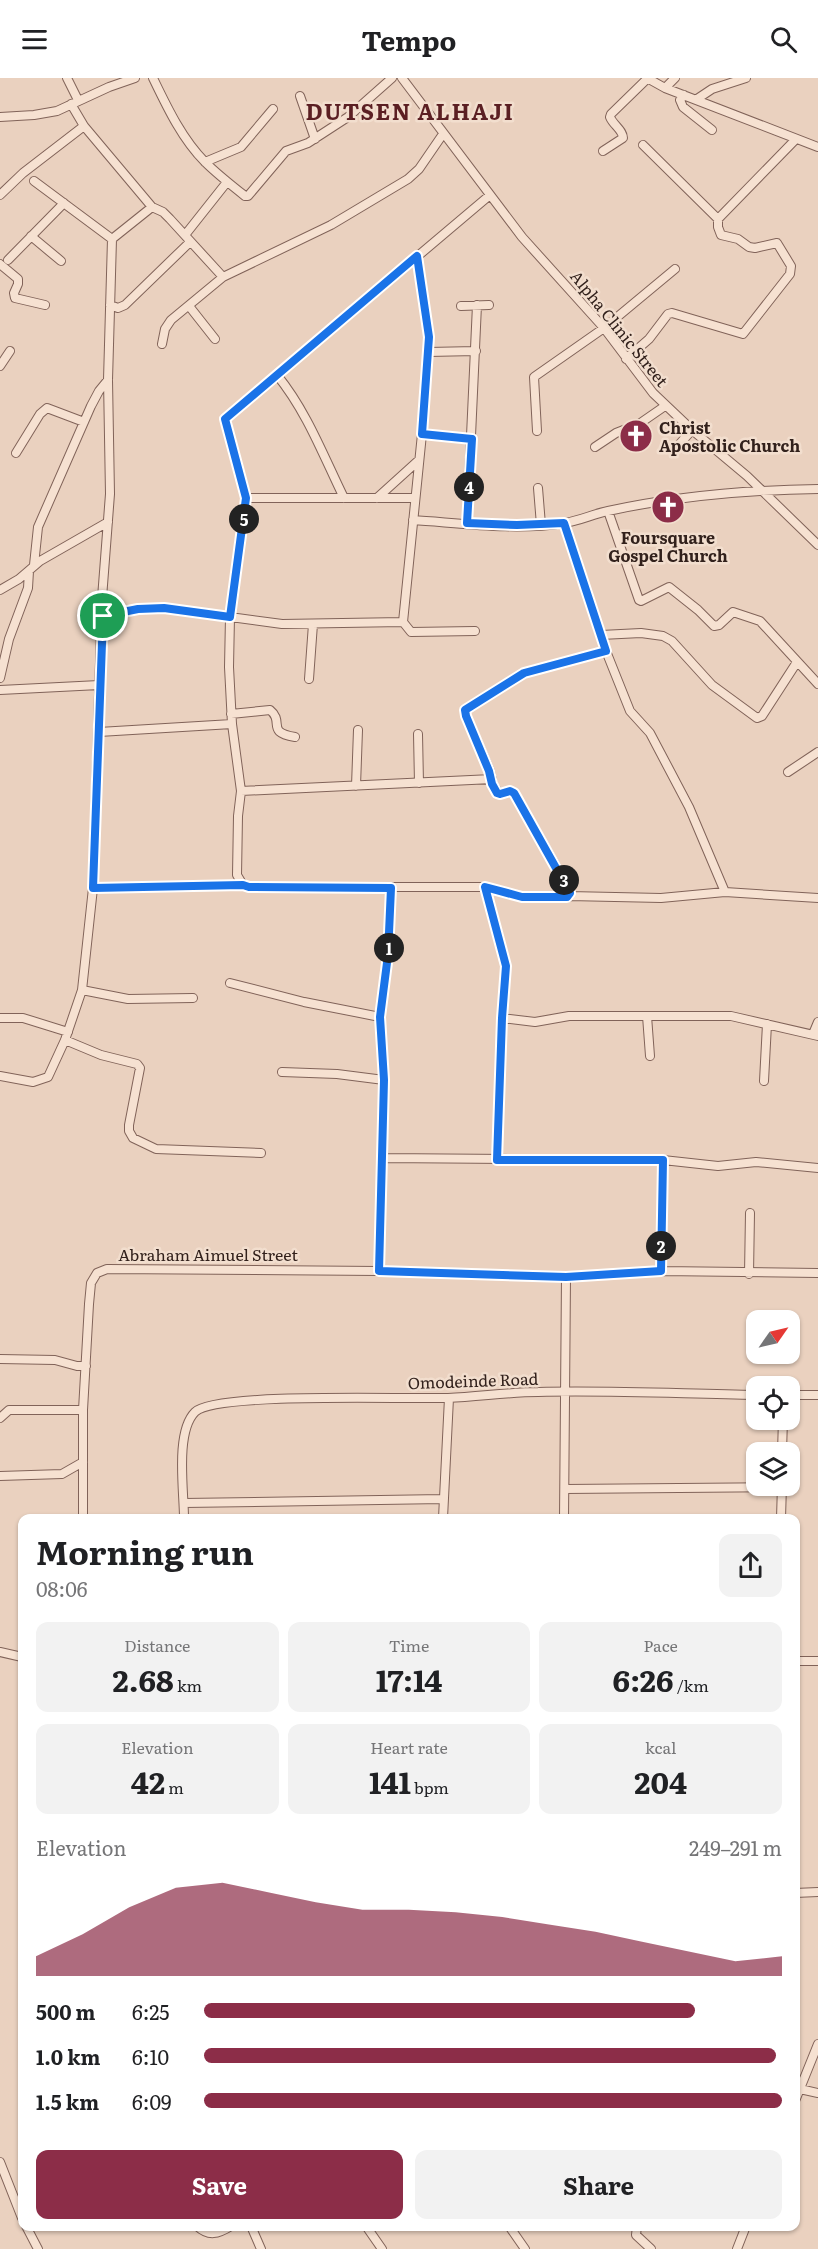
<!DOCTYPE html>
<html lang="en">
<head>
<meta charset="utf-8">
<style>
  body { margin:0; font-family:Literata,serif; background:#f2f2f2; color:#202124; height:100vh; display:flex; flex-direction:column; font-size:22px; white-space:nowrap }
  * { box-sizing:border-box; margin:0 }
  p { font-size:20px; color:#757577 }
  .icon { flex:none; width:33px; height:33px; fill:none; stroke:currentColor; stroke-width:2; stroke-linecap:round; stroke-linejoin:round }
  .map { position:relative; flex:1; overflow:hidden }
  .drawer { position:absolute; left:18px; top:1436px; width:782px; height:717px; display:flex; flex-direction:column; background:#fff; border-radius:12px; box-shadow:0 2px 4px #0004 }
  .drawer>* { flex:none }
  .needle { width:39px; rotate:56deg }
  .fabs { position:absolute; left:746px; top:1232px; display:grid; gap:12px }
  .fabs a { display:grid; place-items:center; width:54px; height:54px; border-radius:12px; background:#fff; box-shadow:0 2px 4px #0004; font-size:30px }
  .pin { position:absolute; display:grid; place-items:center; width:51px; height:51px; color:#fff; margin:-26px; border:3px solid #fff; border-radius:50%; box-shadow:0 2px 6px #0007 }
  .km { position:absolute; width:30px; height:30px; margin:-15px; border-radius:50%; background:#222; color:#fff; font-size:16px; line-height:30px; text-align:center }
  .round { display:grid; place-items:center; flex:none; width:63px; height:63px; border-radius:12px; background:#f2f2f2 }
  .head { display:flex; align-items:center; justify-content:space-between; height:102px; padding:0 18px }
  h1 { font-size:33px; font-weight:700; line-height:45px }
  .stats { display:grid; grid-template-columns:repeat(3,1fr); gap:9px; height:102px; padding:6px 18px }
  .stats div { display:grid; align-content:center; border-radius:12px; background:#f2f2f2; text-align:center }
  .stats b { font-size:30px; font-weight:700 }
  .stats small { font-size:16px; font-weight:400 }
  .stats p { font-size:16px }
  .chart { height:168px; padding:12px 18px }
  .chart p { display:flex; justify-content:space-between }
  .chart svg { width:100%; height:108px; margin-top:6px; fill:#8c2d48; opacity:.7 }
  .button { display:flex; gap:12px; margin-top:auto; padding:12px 18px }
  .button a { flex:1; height:69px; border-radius:12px; background:#8c2d48; color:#fff; font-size:24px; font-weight:700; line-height:69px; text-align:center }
  .button a+a { background:#f2f2f2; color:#202124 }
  ul { padding:0 18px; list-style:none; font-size:20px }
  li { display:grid; grid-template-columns:96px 72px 1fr; align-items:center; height:45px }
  li i { height:15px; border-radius:8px; background:#8c2d48 }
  header { display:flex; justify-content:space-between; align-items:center; height:78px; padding:0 18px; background:#fff; font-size:27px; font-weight:700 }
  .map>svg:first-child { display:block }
</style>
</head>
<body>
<header><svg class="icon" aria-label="menu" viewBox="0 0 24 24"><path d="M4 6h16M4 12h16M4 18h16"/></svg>Tempo<svg class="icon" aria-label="search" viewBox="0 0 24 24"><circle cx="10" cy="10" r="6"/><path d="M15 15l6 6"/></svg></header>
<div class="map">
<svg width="818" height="2171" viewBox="0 0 818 2171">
  <rect width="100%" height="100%" fill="#ead1bf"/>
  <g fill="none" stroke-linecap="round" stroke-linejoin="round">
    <g stroke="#816359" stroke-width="10">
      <path id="street" d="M67 0 78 22
        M153 0C167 29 182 61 205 84 217 96 231 107 245 118H248L286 73 308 65 348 39 392 0
        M402 0 522 159 604 250 653 315 692 352 747 398 818 467
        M647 0 665 10 818 69
        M665 10 675 0
        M684 17 680 22 683 29 712 52
        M300 18 315 61
        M697 21 712 11 746 0
        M71 26 84 48 152 129 163 134 170 141 223 199
        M0 39 34 37 57 33 109 9 135 0
        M643 67 718 141
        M603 73 623 60C623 52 613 47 610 39L611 36 647 1
        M205 84 241 69 273 31
        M34 103 112 161
        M0 117 23 95 84 48
        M185 157 227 104
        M31 158 61 183
        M112 161 152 129
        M417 178 429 259 422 356 403 544 411 554 475 553
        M8 182 64 125
        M0 186 18 201V206L14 215 15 220 45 227
        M110 227 118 230 125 227 190 164
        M189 228 215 261
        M461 228 489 227
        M162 266 165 251 171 242 223 199 331 147 408 101 419 91 443 56
        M428 274 476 273
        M626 281 649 261 668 236 672 235 743 256 790 196 791 188 777 165 755 170 749 169 738 161 721 157 718 149V141L796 61
        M0 288 10 273
        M277 297C307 334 323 377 344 420
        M537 353 534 299 604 250 675 191
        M422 356 472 361
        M595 369 616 355 639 346 665 328
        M676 370 692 352
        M16 375 40 336 47 330 84 344
        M538 410 541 447
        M246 420H415
        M377 420 419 382
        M608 433 639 522 641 523 669 509 698 532 714 548 719 547 733 534 760 543 818 606
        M413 442C460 445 517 453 564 445 579 443 593 436 608 433 677 418 748 412 818 411
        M467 445 477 227
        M564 445 606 573 630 633 650 655 689 729 725 814
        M34 487 38 449 91 328 99 313 108 302
        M0 512 19 501 40 483 108 444
        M103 538 138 531 164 530 282 546 403 544
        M601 557 641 555 663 558 672 563 712 607 757 640 762 638 797 584
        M0 600 9 561 28 510 29 493
        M309 601 313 546
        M0 612 99 607
        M231 636 270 632C285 644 265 654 295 659
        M99 654 232 646
        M418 656 419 705
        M788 694 818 674
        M356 708 358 652
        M241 713 492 701
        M243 807 237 797 238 738 241 713 232 646 229 589 230 539 246 420 225 341 490 117
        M485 809 506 888 502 940 535 944 569 938H731L818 958
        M93 810 243 807 249 809H485L522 819H567L570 815 569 811 514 715 510 713 500 716 492 706 490 693 466 638 465 632 524 595 606 573
        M569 818 661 820 725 814 818 820
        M230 905 304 924 380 939
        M82 912 128 921 193 920
        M647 938 650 978
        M0 940H23L68 954
        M813 956 818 944
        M65 962 101 977 137 986 140 990 129 1047V1053L133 1060 156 1071 261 1075
        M282 994 337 996 384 1002
        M0 998 33 1004 48 999 65 962 82 912 93 810 102 520 110 416 108 302 112 161
        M764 1003 767 946
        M382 1080 663 1082 718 1088 756 1084 818 1090
        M497 1081 502 940
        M379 1193 384 1002 380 939 388 877 391 810
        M661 1193 663 1082
        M749 1196 750 1135
        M0 1281 55 1282 77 1288H86
        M789 1317H818
        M0 1340 9 1332H83
        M782 1374 783 1341
        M0 1398 62 1396 83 1384
        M565 1411 782 1409
        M184 1425 443 1421
        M83 1440V1332L89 1226 91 1205 97 1195 107 1191 379 1193 566 1199 661 1193 818 1195
        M184 1440C184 1413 175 1354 195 1334 215 1314 409 1321 448 1320 478 1319 508 1314 538 1314 611 1312 684 1316 756 1317
        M443 1440 449 1320
        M564 1440 566 1199
        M781 1440 782 1407
        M0 1574 22 1579
        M795 1583H818
        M795 1815 818 1814
        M800 2011 818 2015
        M795 2023 818 1966
        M0 2084 22 2140
        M26 2148 38 2171
        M197 2148C209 2159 218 2156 231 2148
        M251 2148 261 2171
        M366 2148 382 2171
        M509 2148 525 2171
        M637 2148 636 2157 651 2171
        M737 2171 746 2148"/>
    </g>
    <use href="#street" stroke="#f6e1d1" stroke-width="8"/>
  </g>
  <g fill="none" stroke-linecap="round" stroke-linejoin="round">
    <g stroke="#fff" stroke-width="12">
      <path id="route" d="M417 178 429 259 422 356 472 361 467 445 517 447 564 445 606 573 524 595 465 632 466 638 489 693 492 706 497 715 500 716 510 713 514 715 570 815 567 819H522L485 809 506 888 502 940 497 1082H663L661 1193 566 1199 379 1193 384 1002 380 939 388 877 391 810 249 809 243 807 93 810 103 538 138 531 164 530 230 539 246 420 225 341Z"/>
    </g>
    <use href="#route" stroke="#1a73e8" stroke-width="8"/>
  </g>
  <defs>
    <g id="church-disc" transform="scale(1.725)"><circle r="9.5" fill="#8c2d48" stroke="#f2dece"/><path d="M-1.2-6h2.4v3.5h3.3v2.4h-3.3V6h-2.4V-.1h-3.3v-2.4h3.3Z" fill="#fff"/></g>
  </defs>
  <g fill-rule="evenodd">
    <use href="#church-disc" x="636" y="358"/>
    <use href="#church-disc" x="668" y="429"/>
  </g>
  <g text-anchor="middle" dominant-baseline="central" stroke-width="5" stroke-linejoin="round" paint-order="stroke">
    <g font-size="16" fill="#32211c" stroke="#f2dece">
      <text transform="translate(620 250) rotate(51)">Alpha Clinic Street</text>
      <text x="208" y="1176">Abraham Aimuel Street</text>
      <text transform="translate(473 1302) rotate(-2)">Omodeinde Road</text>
    </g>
    <g font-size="16" font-weight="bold" fill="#32211c" stroke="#f2dece" text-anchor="start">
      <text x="659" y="349">Christ<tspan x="659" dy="18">Apostolic Church</tspan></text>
      <text x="668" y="459" text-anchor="middle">Foursquare<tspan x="668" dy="18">Gospel Church</tspan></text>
    </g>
    <g font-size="22" font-weight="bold" letter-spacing="1.5" fill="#5b1f23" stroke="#f2dece">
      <text x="410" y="32">DUTSEN ALHAJI</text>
    </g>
  </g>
</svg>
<div class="fabs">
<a><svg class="needle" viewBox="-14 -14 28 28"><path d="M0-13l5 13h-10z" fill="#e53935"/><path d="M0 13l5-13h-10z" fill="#757577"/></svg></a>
<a><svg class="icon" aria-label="locate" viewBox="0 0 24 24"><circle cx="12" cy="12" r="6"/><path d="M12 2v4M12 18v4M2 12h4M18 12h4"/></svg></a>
<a><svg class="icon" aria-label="layers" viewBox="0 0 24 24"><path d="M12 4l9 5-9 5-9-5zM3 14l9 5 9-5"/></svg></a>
</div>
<div class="pin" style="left:103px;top:538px;background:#1e9e55"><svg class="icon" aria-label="arrive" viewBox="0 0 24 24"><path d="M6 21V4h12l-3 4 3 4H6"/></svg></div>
<b class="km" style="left:389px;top:870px">1</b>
<b class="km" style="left:661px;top:1168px">2</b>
<b class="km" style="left:564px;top:802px">3</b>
<b class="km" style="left:469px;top:409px">4</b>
<b class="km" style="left:244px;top:441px">5</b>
<section class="drawer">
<div class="head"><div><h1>Morning run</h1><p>08:06</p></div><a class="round"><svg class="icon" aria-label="share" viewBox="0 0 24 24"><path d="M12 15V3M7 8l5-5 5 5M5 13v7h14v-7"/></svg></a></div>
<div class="stats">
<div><p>Distance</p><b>2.68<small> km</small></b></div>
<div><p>Time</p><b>17:14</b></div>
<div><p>Pace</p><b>6:26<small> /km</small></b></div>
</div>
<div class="stats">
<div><p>Elevation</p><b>42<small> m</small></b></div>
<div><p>Heart rate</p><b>141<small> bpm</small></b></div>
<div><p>kcal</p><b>204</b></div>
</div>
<div class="chart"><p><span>Elevation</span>249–291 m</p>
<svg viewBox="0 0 160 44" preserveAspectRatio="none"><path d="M0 44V36L10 27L20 16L30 8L40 6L50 10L60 14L70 17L80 17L90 18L100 20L110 23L120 26L130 30L140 34L150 38L160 36V44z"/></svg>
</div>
<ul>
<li><b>500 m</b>6:25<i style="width:85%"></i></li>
<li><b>1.0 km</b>6:10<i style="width:99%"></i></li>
<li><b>1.5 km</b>6:09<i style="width:100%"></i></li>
</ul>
<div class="button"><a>Save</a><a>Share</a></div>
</section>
</div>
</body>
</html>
